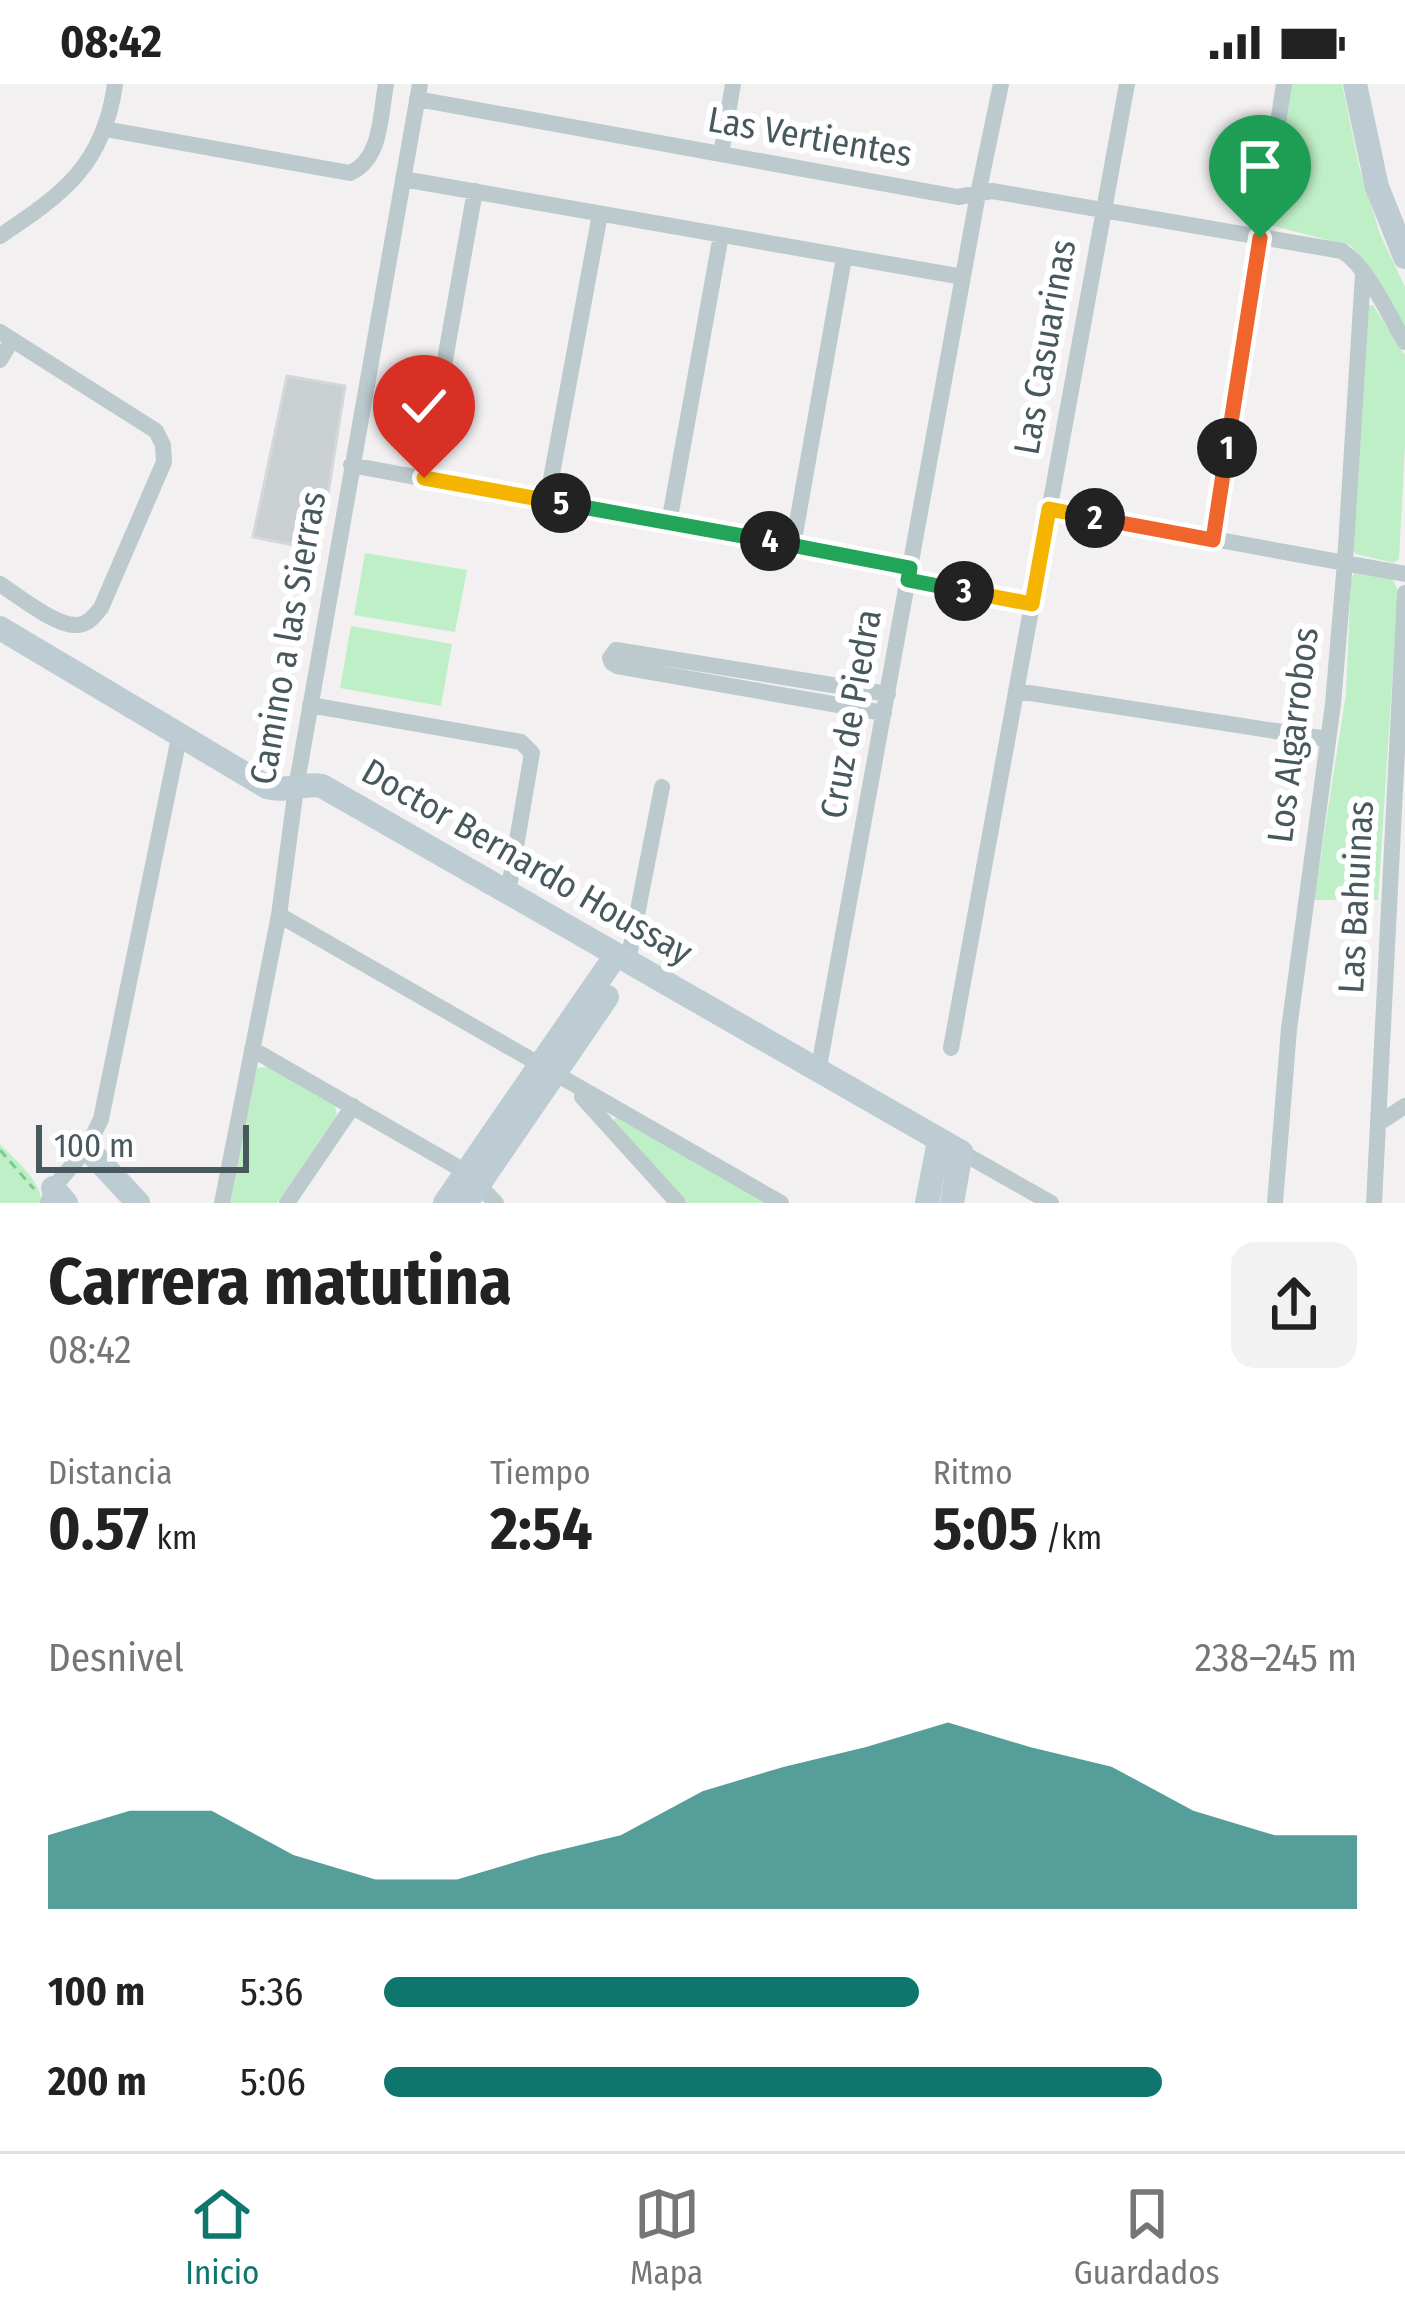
<!DOCTYPE html>
<html lang="es">
<head>
<meta charset="utf-8">
<style>
  body { margin:0; font-family:"Fira Sans Condensed",sans-serif; background:#f2f2f2; color:#222; height:100vh; display:flex; flex-direction:column; font-size:45px; white-space:nowrap }
  * { box-sizing:border-box; margin:0 }
  p { font-size:39px; color:#767676 }
  .icon { flex:none; width:66px; height:66px; fill:none; stroke:currentColor; stroke-width:2; stroke-linecap:round; stroke-linejoin:round }
  .map { position:relative; height:1119px; overflow:hidden }
  .drawer { display:flex; flex-direction:column; background:#fff; flex:1 }
  .drawer>* { flex:none }
  .scale { position:absolute; left:36px; bottom:30px; width:213px; box-sizing:border-box; padding-left:12px; border:6px solid #48595e; border-top:0; font-size:33px; line-height:42px; white-space:nowrap; color:#48595e; -webkit-text-stroke:9px #fff; paint-order:stroke }
  .pin { position:absolute; display:grid; place-items:center; width:102px; height:102px; color:#fff; margin:-123px -51px; border-radius:50% 50% 50% 0; rotate:-45deg; box-shadow:0 0 12px #0007 }
  .pin .icon { rotate:45deg }
  .km { position:absolute; width:60px; height:60px; margin:-30px; border-radius:50%; background:#222; color:#fff; font-size:33px; line-height:60px; text-align:center }
  .round { display:grid; place-items:center; flex:none; width:126px; height:126px; border-radius:24px; background:#f2f2f2 }
  .headline { display:flex; align-items:center; justify-content:space-between; height:204px; padding:0 48px }
  h1 { font-size:66px; font-weight:700; line-height:90px }
  .figures { display:grid; grid-template-columns:repeat(3,1fr); gap:18px; height:204px; padding:12px 48px }
  .figures div { display:grid; align-content:center }
  .figures b { font-size:60px; font-weight:700 }
  .figures small { font-size:33px; font-weight:400 }
  .figures p { font-size:33px }
  .chart { height:336px; padding:24px 48px }
  .chart p { display:flex; justify-content:space-between }
  .chart svg { width:100%; height:216px; margin-top:12px; fill:#0f766e; opacity:.7 }
  ul { padding:0 48px; list-style:none; font-size:39px }
  li { display:grid; grid-template-columns:192px 144px 1fr; align-items:center; height:90px }
  li i { height:30px; border-radius:15px; background:#0f766e }
  .status { display:flex; justify-content:space-between; align-items:center; height:84px; padding:0 60px; background:#fff; direction:ltr }
  .status svg { height:33px; fill:currentColor }
  .tabs { display:flex; justify-content:space-around; align-items:center; height:168px; border-top:3px solid #e0e0e0; background:#fff; font-size:33px; color:#767676 }
  .tabs a { display:grid; justify-items:center; gap:6px }
  .tabs .active { color:#0f766e }
  .map>svg:first-child { display:block }
</style>
</head>
<body>
<div class="status"><b>08:42</b><svg viewBox="0 0 49 12"><path d="M0 12V9h3v3zM5 12V6h3v6zM10 12V3h3v9zM15 12V0h3v12zM26 1h20v11H26zM47 4h2v5h-2z"/></svg></div>
<div class="map">
<svg width="1405" height="1119" viewBox="0 0 1405 1119">
  <rect width="100%" height="100%" fill="#f2f0f1"/>
  <path fill="#bfefc6" d="M1290 0H1342L1359 82 1380 150 1405 203V245L1366 180 1351 162 1270 141Z
    M1366 221H1373L1405 271V360L1399 475 1394 479 1356 470 1351 463Z
    M365 469 467 486 455 548 354 531Z
    M1359 487 1392 494 1398 507 1378 816H1314L1346 609 1351 496 1354 489Z
    M351 542 452 560 441 622 340 604Z
    M268 983 335 1022 337 1031 277 1119H230L257 984Z
    M615 1033 769 1119H687L614 1039Z
    M0 1060C16 1077 40 1095 42 1119H0Z"/>
  <path fill="#cacfd2" stroke="#d4d8db" stroke-width="3" d="M287 292 345 302 319 466 253 453Z"/>
  <g fill="none" stroke-linecap="round" stroke-linejoin="round">
    <path stroke="#77cd8d" stroke-width="3" stroke-dasharray="9 6" stroke-linecap="butt" d="M0 1066 34 1105"/>
    <path stroke="#bcc9cd" stroke-width="16" d="M417 15 958 113 992 107 1342 167C1367 182 1389 232 1405 258
      M105 45 350 89C382 75 380 31 386 0
      M721 70 733 0
      M403 95 963 193
      M0 152C63 110 104 81 115 0
      M0 248 156 347 163 361 164 378 101 524C94 532 89 540 78 541 57 543 18 512 0 500
      M0 276 12 256
      M351 381 910 485
      M424 394 475 107
      M547 417 600 130
      M1049 425 1405 490
      M669 439 721 151
      M1213 456 1284 0
      M793 461 844 174
      M908 496 1032 521
      M1016 607 1327 655
      M310 621 521 658 532 669 508 809
      M884 629 617 582 612 579 610 574 616 566 888 610
      M279 831 781 1119
      M628 877 662 703
      M951 964 1127 0
      M252 965 466 1088 496 1119
      M818 988 978 110 1001 0
      M582 1013 678 1119
      M1379 1039 1405 1022
      M961 1068 1051 1119
      M48 1119 53 1104 87 1064 101 1035 180 649
      M222 1119 279 831 296 704 420 0
      M287 1119 353 1022
      M1275 1119 1289 945 1333 620 1345 478 1363 190
      M1374 1119 1405 509"/>
    <path stroke="#bcccd2" stroke-width="24" d="M1355 0 1377 103 1405 173
      M0 544 267 703C286 709 304 698 322 702L961 1068 952 1119
      M87 1064 138 1119
      M53 1104 66 1119
      M445 1119 616 871
      M466 1119 607 913
      M927 1119 939 1057"/>
  </g>
  <g fill="none" stroke-linecap="round" stroke-linejoin="round">
    <g stroke="#fff" stroke-width="24">
      <path id="split-1" d="M1227 364 1260 154"/>
    </g>
    <g stroke="#fff" stroke-width="24">
      <path id="split-2" d="M1095 434 1213 456 1227 364"/>
    </g>
    <g stroke="#fff" stroke-width="24">
      <path id="split-3" d="M964 507 1032 520 1049 425 1095 434"/>
    </g>
    <g stroke="#fff" stroke-width="24">
      <path id="split-4" d="M770 457 910 484 908 496 964 507"/>
    </g>
    <g stroke="#fff" stroke-width="24">
      <path id="split-5" d="M561 419 770 457"/>
    </g>
    <g stroke="#fff" stroke-width="24">
      <path id="split-6" d="M424 394 561 419"/>
    </g>
    <use href="#split-1" stroke="#f0652b" stroke-width="15"/>
    <use href="#split-2" stroke="#f0652b" stroke-width="15"/>
    <use href="#split-3" stroke="#f5b400" stroke-width="15"/>
    <use href="#split-4" stroke="#22a559" stroke-width="15"/>
    <use href="#split-5" stroke="#22a559" stroke-width="15"/>
    <use href="#split-6" stroke="#f5b400" stroke-width="15"/>
  </g>
  <g text-anchor="middle" dominant-baseline="central" stroke-width="12" stroke-linejoin="round" paint-order="stroke">
    <g font-size="36" fill="#48595e" stroke="#fff">
      <text transform="translate(810 53) rotate(10)">Las Vertientes</text>
      <text transform="translate(1045 263) rotate(-80)">Las Casuarinas</text>
      <text transform="translate(288 554) rotate(-80)">Camino a las Sierras</text>
      <text transform="translate(851 630) rotate(-80)">Cruz de Piedra</text>
      <text transform="translate(1293 651) rotate(-83)">Los Algarrobos</text>
      <text transform="translate(527 778) rotate(30)">Doctor Bernardo Houssay</text>
      <text transform="translate(1356 813) rotate(-87)">Las Bahuinas</text>
    </g>
  </g>
</svg>
<div class="scale">100 m</div>
<div class="pin" style="left:1260px;top:154px;background:#1e9e55"><svg class="icon" aria-label="arrive" viewBox="0 0 24 24"><path d="M6 21V4h12l-3 4 3 4H6"/></svg></div>
<div class="pin" style="left:424px;top:394px;background:#d93025"><svg class="icon" aria-label="check" viewBox="0 0 24 24"><path d="M5 12l5 5 9-10"/></svg></div>
<b class="km" style="left:1227px;top:364px">1</b>
<b class="km" style="left:1095px;top:434px">2</b>
<b class="km" style="left:964px;top:507px">3</b>
<b class="km" style="left:770px;top:457px">4</b>
<b class="km" style="left:561px;top:419px">5</b>
</div>
<section class="drawer">
<div class="headline"><div><h1>Carrera matutina</h1><p>08:42</p></div><a class="round"><svg class="icon" aria-label="share" viewBox="0 0 24 24"><path d="M12 15V3M7 8l5-5 5 5M5 13v7h14v-7"/></svg></a></div>
<div class="figures">
<div><p>Distancia</p><b>0.57<small> km</small></b></div>
<div><p>Tiempo</p><b>2:54</b></div>
<div><p>Ritmo</p><b>5:05<small> /km</small></b></div>
</div>
<div class="chart"><p><span>Desnivel</span>238–245 m</p>
<svg viewBox="0 0 160 44" preserveAspectRatio="none"><path d="M0 44V29L10 24L20 24L30 33L40 38L50 38L60 33L70 29L80 20L90 15L100 11L110 6L120 11L130 15L140 24L150 29L160 29V44z"/></svg>
</div>
<ul>
<li><b>100 m</b>5:36<i style="width:55%"></i></li>
<li><b>200 m</b>5:06<i style="width:80%"></i></li>
</ul>
</section>
<nav class="tabs">
<a class="active"><svg class="icon" aria-label="home" viewBox="0 0 24 24"><path d="M3 11l9-7 9 7M6 9v11h12V9"/></svg>Inicio</a>
<a><svg class="icon" aria-label="map" viewBox="0 0 24 24"><path d="M3 6l6-2 6 2 6-2v14l-6 2-6-2-6 2zM9 4v14M15 6v14"/></svg>Mapa</a>
<a><svg class="icon" aria-label="saved" viewBox="0 0 24 24"><path d="M7 4h10v16l-5-4-5 4z"/></svg>Guardados</a>
</nav>
</body>
</html>
